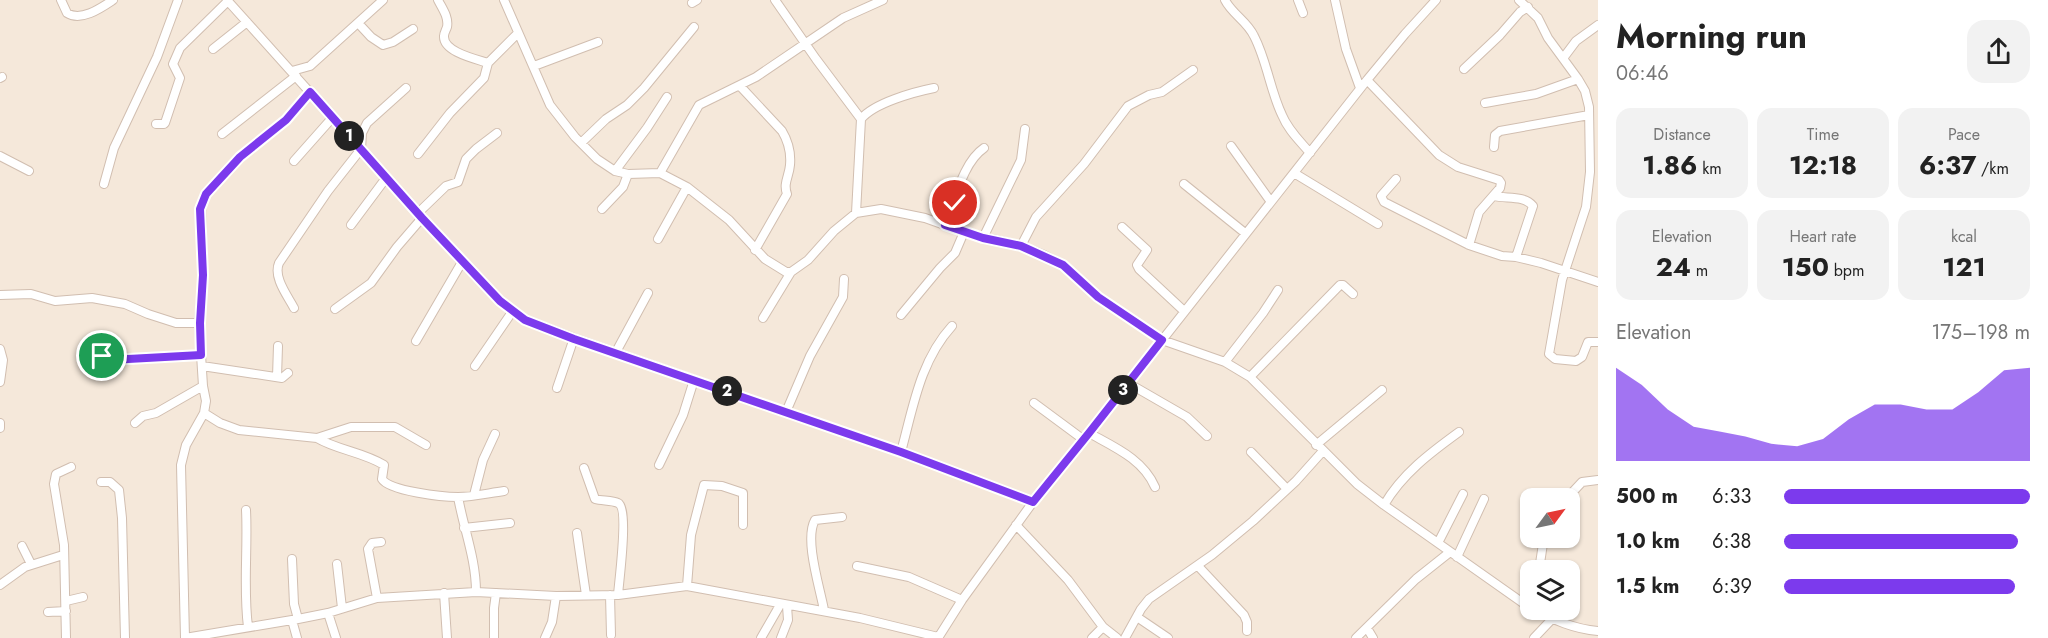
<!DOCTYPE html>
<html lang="en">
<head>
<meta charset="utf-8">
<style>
  body { margin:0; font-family:Jost,sans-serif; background:#f2f2f2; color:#222; height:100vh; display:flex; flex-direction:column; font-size:22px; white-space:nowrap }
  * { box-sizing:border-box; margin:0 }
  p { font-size:20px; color:#767676 }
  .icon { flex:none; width:33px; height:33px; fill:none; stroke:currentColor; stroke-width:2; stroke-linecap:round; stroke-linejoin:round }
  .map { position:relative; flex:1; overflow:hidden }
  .side { display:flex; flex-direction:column; background:#fff; width:450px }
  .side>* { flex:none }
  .needle { width:39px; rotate:57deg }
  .tools { position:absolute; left:1520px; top:488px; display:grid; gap:12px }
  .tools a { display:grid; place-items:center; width:60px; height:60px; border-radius:12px; background:#fff; box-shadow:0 2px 4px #0004; font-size:30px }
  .pin { position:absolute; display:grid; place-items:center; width:51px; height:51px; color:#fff; margin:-26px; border:3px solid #fff; border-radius:50%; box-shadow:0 2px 6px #0007 }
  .km { position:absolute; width:30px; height:30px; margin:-15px; border-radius:50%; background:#222; color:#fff; font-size:16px; line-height:30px; text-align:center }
  .round { display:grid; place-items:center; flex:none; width:63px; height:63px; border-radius:18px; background:#f2f2f2 }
  .head { display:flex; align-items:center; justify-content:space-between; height:102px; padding:0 18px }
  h1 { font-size:33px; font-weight:700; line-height:45px }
  .stats { display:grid; grid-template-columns:repeat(3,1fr); gap:9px; height:102px; padding:6px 18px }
  .stats div { display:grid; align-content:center; border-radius:15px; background:#f2f2f2; text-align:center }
  .stats b { font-size:26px; font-weight:700 }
  .stats small { font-size:16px; font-weight:400 }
  .stats p { font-size:16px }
  .chart { height:168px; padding:12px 18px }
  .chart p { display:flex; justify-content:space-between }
  .chart svg { width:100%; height:108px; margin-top:6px; fill:#7c3aed; opacity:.7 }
  ul { padding:0 18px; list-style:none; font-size:20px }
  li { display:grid; grid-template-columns:96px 72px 1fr; align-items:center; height:45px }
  li i { height:15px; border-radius:8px; background:#7c3aed }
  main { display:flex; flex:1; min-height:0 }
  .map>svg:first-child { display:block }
</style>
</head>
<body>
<main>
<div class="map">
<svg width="1598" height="638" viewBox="0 0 1598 638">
  <rect width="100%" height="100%" fill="#fdf6ec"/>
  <path fill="#f5e8da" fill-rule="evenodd" d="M0 0H1598V638H0ZM1530 498H1569V537H1530ZM1530 570H1569V609H1530Z"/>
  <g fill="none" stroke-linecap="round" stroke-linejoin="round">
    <g stroke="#d1beb0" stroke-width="10">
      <path id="minor" d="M61 0 67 13C81 22 101 8 113 0
        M227 0 462 262 500 301 525 320 574 338 901 452 1033 502
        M438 0C442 8 449 17 447 27 446 30 444 33 444 36 443 52 476 59 488 63
        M504 0 550 105 575 137 597 159 615 171 628 174 660 173 687 187 729 220 765 259 786 272H791L808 260 834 231 856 213 881 209 925 218 964 232 1021 246 1044 255 1063 265 1098 297 1162 340 1225 362 1250 377 1357 484 1384 505 1530 608
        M775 0 816 59 861 119 856 213
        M1225 0C1232 14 1247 21 1254 36 1267 61 1270 90 1282 115 1288 130 1300 141 1310 153
        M1298 0 1303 13
        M1335 0 1346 49 1360 88
        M1519 0 1538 18 1548 38 1578 79 1585 91 1589 107 1590 172 1586 207 1562 280 1549 354 1555 359 1576 361 1582 357 1588 342H1598
        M692 3 697 0
        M358 23 371 37 383 45 393 42 413 29
        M213 49 247 22
        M1564 57 1576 41 1598 25
        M534 66 598 42
        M1464 69 1500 35 1520 12 1528 7
        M292 71 310 66 383 0
        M0 78 2 77
        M1367 80 1439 155 1458 167 1499 180 1501 183 1500 188 1479 212 1469 245
        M740 86 782 131C788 141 791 154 790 165 789 177 783 183 787 194L755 250
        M1485 103 1536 94 1578 79
        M861 119C874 103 914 92 934 88
        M156 124H164L165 123 180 78 173 64 180 48 228 1
        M222 134 296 76
        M581 143 606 119 627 105 644 88 694 27
        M1231 146 1271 202
        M1494 147 1495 135 1500 131 1589 115
        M418 154 450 113 484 78 488 63 518 33
        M0 156 29 171
        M294 161 333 117
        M615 171 647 128 667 97
        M660 173 699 105 756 77 843 18 883 0
        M1294 173 1378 224
        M1396 179 1381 196 1384 202 1469 245 1502 256 1516 257 1541 263 1598 282
        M104 184 114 148 157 57 178 0
        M1184 184 1245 233
        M1494 196C1507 199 1524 195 1533 206L1516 257
        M602 209 623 187 628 174
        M418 213 446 186 458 182 466 159 476 149 497 133
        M351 225 386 178
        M945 225C955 202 962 163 984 148
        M1122 227 1147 250 1137 265 1139 269 1184 311
        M983 238 1021 160 1025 129
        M658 239 687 187
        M1021 246 1036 217 1084 164 1128 106 1149 95 1162 92 1193 70
        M0 295 31 294 55 301 92 298 125 304 148 314 176 323H199
        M294 308C287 295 273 277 279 263L328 191 361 149 362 133 367 123 406 88
        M335 309 371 283 397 247 422 218
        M901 315 940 268 955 253 964 232
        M763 318 791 272
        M416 341 462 262
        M0 349 3 360 0 382
        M616 352 648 293
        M102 356 110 360 201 355
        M1225 362 1263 313 1278 290
        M202 366 282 378 288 373
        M475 366 512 312
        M277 377 278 346
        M1250 377 1340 285H1343L1353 294
        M1128 383 1187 417 1207 436
        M557 388 574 338
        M1034 403 1084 440
        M786 412 810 356 843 297 844 279
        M204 413 220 423 239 430 317 438C337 450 363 452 384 465L382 479C389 491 443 497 458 497 473 497 489 493 504 491
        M0 423V428
        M135 423 143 416 156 413 203 386
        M1089 433C1114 447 1143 459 1155 487
        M317 438 351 427H395L426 445
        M1316 445 1382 390
        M901 452C913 408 920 361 952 326
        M1251 452 1287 489
        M659 465 683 415 694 380
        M584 468 595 499C602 501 612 500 618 503 629 508 619 581 618 595
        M101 482H110L119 490 122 518 125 638
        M474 495 483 460 495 434
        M458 497C464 530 476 559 476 592
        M1567 498 1582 482 1598 480
        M1384 505C1402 474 1430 453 1459 432
        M246 510C248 549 243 588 248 627
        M1016 525 1068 580 1103 627 1117 638
        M464 528 510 523
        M577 533 586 595
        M1438 543 1463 494
        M22 546 31 564
        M1457 557 1484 499
        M292 559 294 604 298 619
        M337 564 342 608
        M857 566 909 577 962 600
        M1198 566 1244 615 1247 622V631
        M1539 570 1544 537
        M0 585 25 567 63 555
        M687 586 691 535 704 485 722 486 743 493V525
        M444 593 447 638
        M610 595 611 635
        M377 598 368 549 372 543 381 542
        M66 601 83 597
        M1532 609C1554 620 1574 629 1598 631
        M824 610C820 588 804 539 815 520L842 517
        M48 612 66 611
        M328 613 336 638
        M1137 617 1168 638
        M292 620 297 638
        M1367 628 1373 638
        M66 638 64 545 54 484 56 474 71 467
        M185 638 298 619 328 613 377 598 476 592 556 596 618 595 687 586 860 618 938 637
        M185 638 181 465 186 445 204 413 206 401 203 386 199 323 203 275 201 205 206 194 240 157 286 120 310 92
        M494 638V608L496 593
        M545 638 552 622 556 596
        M761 638 780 605
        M781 638 788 620 787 606
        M938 638 962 600 1033 502 1089 433 1367 80 1405 34 1436 0
        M1092 638 1103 627
        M1125 638 1141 609 1149 599 1212 555 1253 521 1296 481 1322 452
        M1356 638 1416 579 1450 552
        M1534 638 1552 619"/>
    </g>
    <use href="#minor" stroke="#fff" stroke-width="8"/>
  </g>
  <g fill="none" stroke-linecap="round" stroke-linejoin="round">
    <g stroke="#fff" stroke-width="12">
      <path id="route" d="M102 356 110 360 201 355 200 323 203 275 200 209 206 194 240 157 286 120 310 92 422 218 500 301 525 320 574 339 901 452 1033 502 1089 433 1162 340 1098 297 1063 265 1021 246 983 238 945 225 955 203"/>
    </g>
    <use href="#route" stroke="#7c3aed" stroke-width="8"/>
  </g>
</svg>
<div class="tools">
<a><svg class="needle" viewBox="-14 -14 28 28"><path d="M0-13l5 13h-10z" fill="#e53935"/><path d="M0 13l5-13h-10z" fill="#767676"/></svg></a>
<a><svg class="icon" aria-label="layers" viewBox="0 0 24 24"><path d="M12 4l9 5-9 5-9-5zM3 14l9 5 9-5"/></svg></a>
</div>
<div class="pin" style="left:102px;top:356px;background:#1e9e55"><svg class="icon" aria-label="arrive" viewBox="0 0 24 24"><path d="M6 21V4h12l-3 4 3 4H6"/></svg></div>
<div class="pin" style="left:955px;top:203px;background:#d93025"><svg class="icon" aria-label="check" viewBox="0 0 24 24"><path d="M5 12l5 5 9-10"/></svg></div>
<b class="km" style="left:349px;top:136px">1</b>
<b class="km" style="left:727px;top:391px">2</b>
<b class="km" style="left:1123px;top:390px">3</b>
</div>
<section class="side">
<div class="head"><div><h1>Morning run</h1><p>06:46</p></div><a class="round"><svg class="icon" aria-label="share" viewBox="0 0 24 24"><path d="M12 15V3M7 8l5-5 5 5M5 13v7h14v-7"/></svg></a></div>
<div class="stats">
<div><p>Distance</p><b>1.86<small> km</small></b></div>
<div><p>Time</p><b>12:18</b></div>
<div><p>Pace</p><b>6:37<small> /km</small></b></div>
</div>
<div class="stats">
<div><p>Elevation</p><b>24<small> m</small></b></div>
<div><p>Heart rate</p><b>150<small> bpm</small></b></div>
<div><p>kcal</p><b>121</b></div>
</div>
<div class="chart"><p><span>Elevation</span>175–198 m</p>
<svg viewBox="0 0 160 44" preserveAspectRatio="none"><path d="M0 44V6L10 13L20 23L30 30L40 32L50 34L60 37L70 38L80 35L90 27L100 21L110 21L120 23L130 23L140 16L150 7L160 6V44z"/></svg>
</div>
<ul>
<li><b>500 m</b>6:33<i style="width:100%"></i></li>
<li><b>1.0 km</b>6:38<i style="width:95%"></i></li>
<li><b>1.5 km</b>6:39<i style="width:94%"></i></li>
</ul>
</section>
</main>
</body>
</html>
